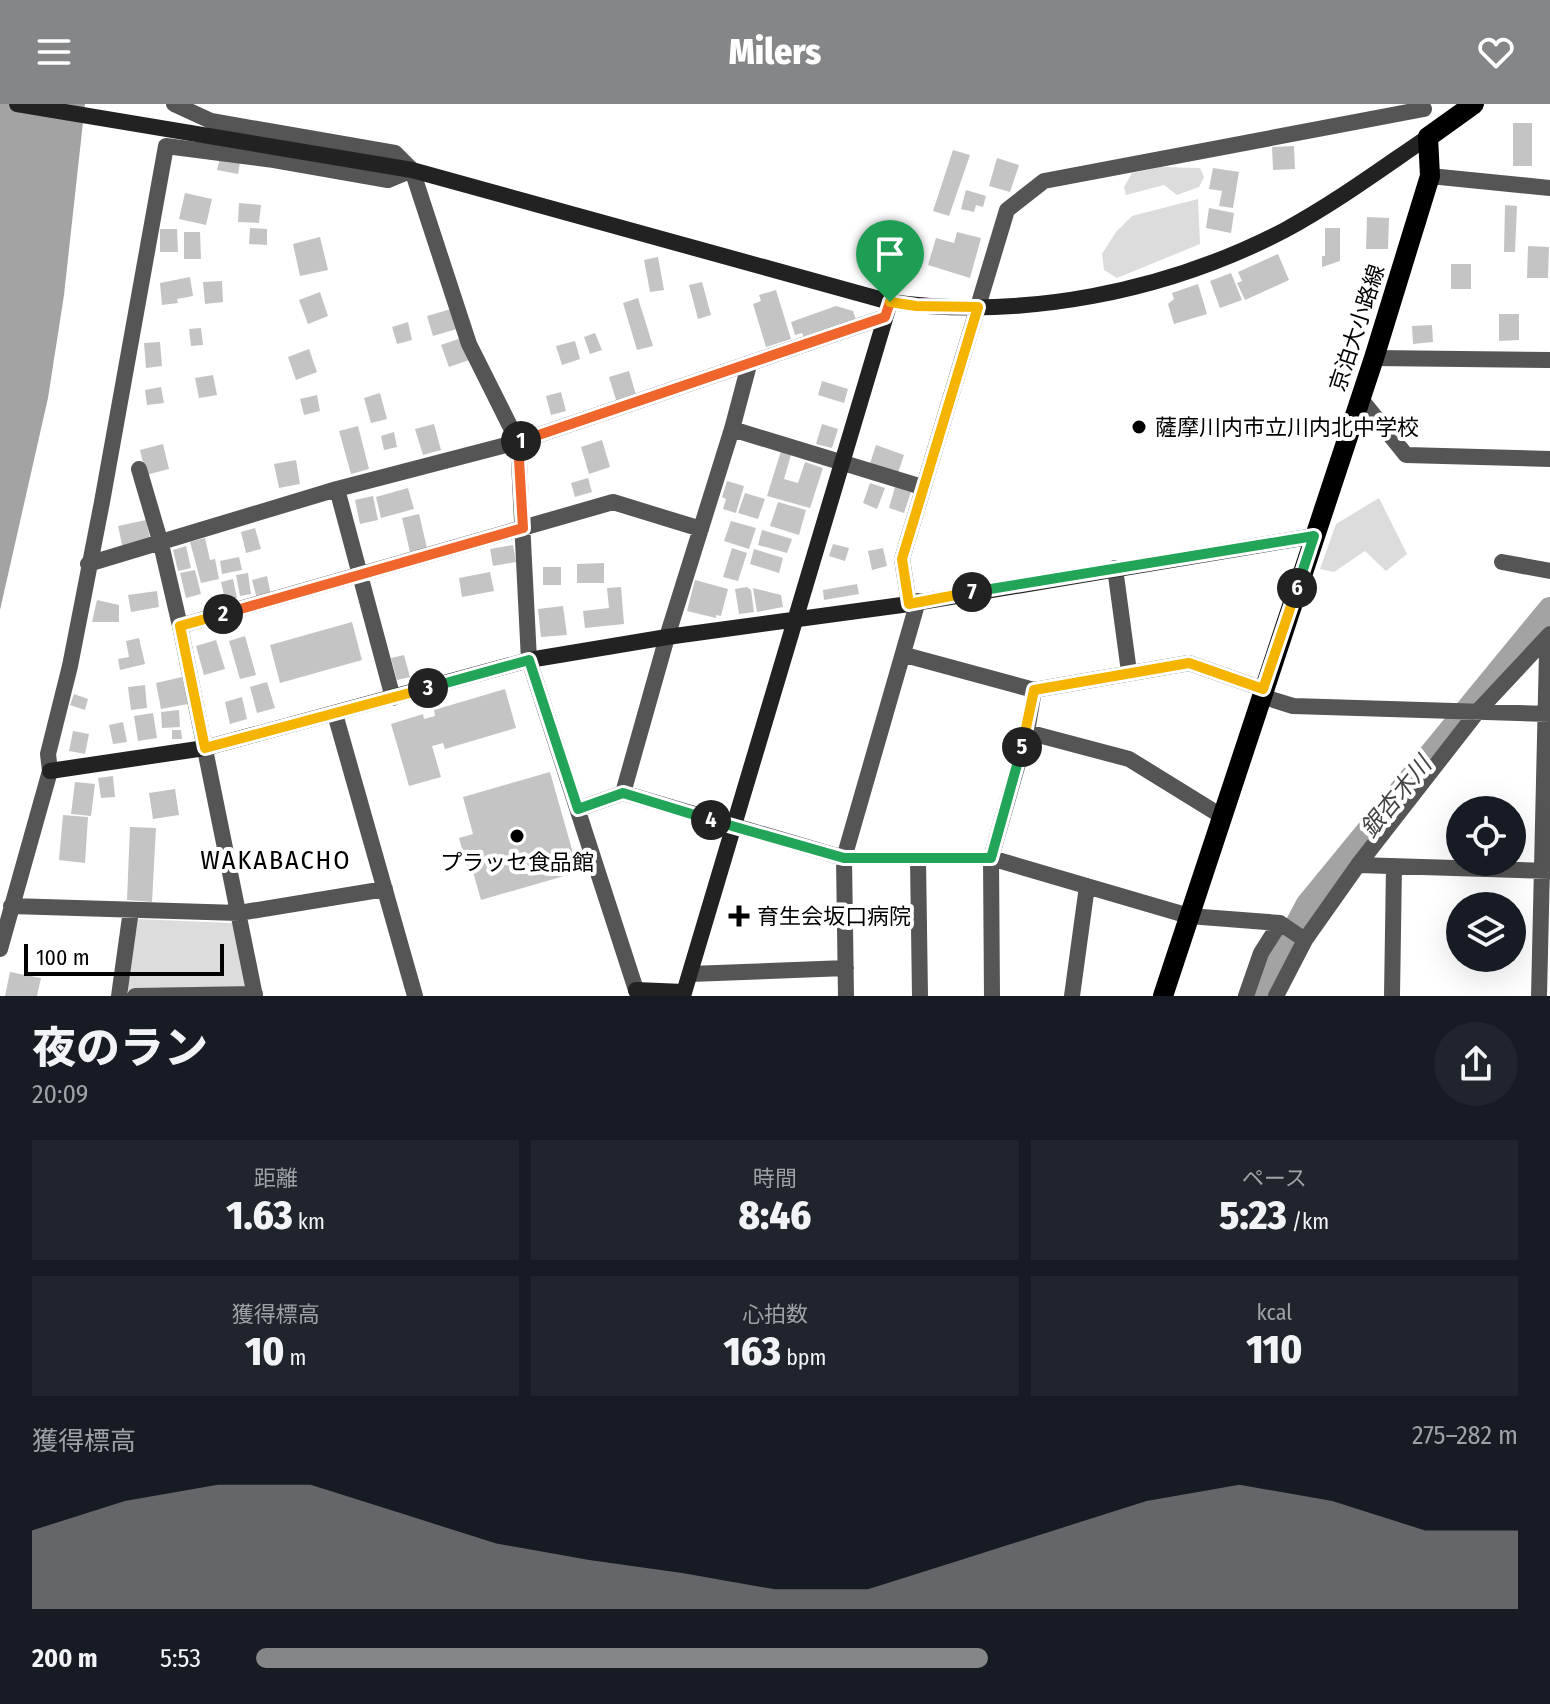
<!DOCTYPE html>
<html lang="ja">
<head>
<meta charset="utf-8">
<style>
  body { margin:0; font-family:"Fira Sans Condensed","Noto Sans JP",sans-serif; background:#20242c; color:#f1f3f6; height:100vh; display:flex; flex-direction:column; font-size:30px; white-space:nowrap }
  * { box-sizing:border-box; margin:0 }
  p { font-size:26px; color:#9ea1a6 }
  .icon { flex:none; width:44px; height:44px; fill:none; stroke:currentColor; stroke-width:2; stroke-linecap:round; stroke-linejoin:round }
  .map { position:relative; height:892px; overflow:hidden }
  .side { display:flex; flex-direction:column; background:#171b24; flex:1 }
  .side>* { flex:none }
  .controls { position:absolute; left:1446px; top:692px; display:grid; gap:16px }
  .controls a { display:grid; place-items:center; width:80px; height:80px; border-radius:50%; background:#171b24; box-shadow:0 8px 32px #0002; font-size:40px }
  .scale { position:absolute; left:24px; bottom:20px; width:200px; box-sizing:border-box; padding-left:8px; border:4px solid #000; border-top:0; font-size:22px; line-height:28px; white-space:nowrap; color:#000; -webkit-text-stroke:6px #fff; paint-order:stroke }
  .pin { position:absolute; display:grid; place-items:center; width:68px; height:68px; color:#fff; margin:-82px -34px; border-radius:50% 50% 50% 0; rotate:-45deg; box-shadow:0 0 8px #0007 }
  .pin .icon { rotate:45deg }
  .km { position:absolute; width:40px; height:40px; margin:-20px; border-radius:50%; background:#222; color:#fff; font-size:22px; line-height:40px; text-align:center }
  .round { display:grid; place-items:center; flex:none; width:84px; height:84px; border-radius:42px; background:#20242c }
  .headline { display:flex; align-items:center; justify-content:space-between; height:136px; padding:0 32px }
  h1 { font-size:44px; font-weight:800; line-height:60px }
  .figures { display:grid; grid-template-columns:repeat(3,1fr); gap:12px; height:136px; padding:8px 32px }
  .figures div { display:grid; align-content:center; border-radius:0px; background:#20242c; text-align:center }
  .figures b { font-size:40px; font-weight:800 }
  .figures small { font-size:22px; font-weight:400 }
  .figures p { font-size:22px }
  .chart { height:224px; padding:16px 32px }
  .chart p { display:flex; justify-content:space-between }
  .chart svg { width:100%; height:144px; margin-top:8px; fill:#858687; opacity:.7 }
  ul { padding:0 32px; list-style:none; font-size:26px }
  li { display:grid; grid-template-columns:128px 96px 1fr; align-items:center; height:60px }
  li i { height:20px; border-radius:10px; background:#858687 }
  header { display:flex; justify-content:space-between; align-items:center; height:104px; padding:0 32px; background:#858687; color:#fff; font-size:36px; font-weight:800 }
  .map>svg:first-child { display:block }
</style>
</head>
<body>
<header><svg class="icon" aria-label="menu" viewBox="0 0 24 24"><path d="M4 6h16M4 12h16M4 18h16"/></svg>Milers<svg class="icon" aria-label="heart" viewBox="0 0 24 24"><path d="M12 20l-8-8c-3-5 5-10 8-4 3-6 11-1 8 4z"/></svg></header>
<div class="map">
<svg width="1550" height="892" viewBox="0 0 1550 892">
  <rect width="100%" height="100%" fill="#fff"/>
  <path fill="#dcdcdc" d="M1161 63 1200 64 1204 73 1199 83 1177 91 1164 81 1126 91 1124 83 1132 69Z
    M1198 95 1200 140 1117 174 1104 166 1102 150 1116 128 1132 112Z
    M1379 394 1407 450 1386 467 1365 447 1334 468 1320 465 1336 420Z
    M136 815 232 819 248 886 130 889 127 886Z"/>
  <path fill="#a3a3a3" d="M0 0H85L64 191 48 294 0 506Z"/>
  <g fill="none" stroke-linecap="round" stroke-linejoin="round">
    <path stroke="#a3a3a3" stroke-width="24" d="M1259 892 1308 800 1550 505"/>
  </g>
  <path fill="#c4c4c4" d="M1513 19H1532V62H1513Z
    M1294 42 1295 65 1273 66 1272 43Z
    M953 46 970 51 949 112 933 107Z
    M220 54 240 58 238 70 217 66Z
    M997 54 1019 61 1010 88 989 82Z
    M1213 64 1239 68 1233 104 1219 102 1222 87 1209 85Z
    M966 86 986 92 983 103 976 101 974 108 961 105Z
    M185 89 212 95 206 121 179 115Z
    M239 99 261 101 259 119 238 118Z
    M1505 101 1517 102 1515 148H1504Z
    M1209 104 1234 109 1231 129 1206 124Z
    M1367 113 1389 114 1388 145H1366Z
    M250 124 267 125V141L249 140Z
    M1325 124H1340V157L1322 163V152H1325Z
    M160 125H177L178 148H160Z
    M184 128H200L201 155H184Z
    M957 128 981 134 970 174 928 161 936 134 954 139Z
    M320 133 328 166 300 172 293 140Z
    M1528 142 1549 143 1548 174H1527Z
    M1278 150 1289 176 1245 196 1237 179 1242 177 1238 168Z
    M658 153 664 186 650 188 644 156Z
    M1451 160H1471V185H1451Z
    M1231 169 1242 196 1220 204 1210 177Z
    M190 173 193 192 177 195 178 199 162 201 160 179Z
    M222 177 223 198 205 200 203 178Z
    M702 178 711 211 698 215 689 181Z
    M1198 180 1207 210 1174 220 1168 200 1174 195 1172 189Z
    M776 186 791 235 766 243 753 200 761 197 759 191Z
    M320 188 328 212 308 220 299 196Z
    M638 194 653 242 637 246 623 199Z
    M836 202 853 207 856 216 804 234 802 229 795 231 791 218Z
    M451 205 457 225 433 232 427 212Z
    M1499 210H1519V236L1499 237Z
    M408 218 412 236 397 240 392 223Z
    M1432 221 1433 238 1413 240 1412 222Z
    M201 224 203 241 191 242 189 225Z
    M595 229 602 246 590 250 584 233Z
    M461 234 469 256 449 263 441 241Z
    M575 237 580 255 562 261 556 242Z
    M160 238 162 262 146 264 144 239Z
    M309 245 317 268 296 276 288 253Z
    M629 267 637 294 617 299 609 273Z
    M213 271 217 291 199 294 195 274Z
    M822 277 848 285 844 299 818 291Z
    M161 283 164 299 147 301 145 286Z
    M561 288 566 307 551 311 546 292Z
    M380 289 387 315 371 319 364 294Z
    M317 291 320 307 304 311 300 295Z
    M434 320 441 346 423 351 415 325Z
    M822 320 838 325 832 344 816 340Z
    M358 322 369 365 351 370 339 327Z
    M394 328 397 343 384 346 381 332Z
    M602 336 610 363 589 370 581 343Z
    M163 340 169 365 146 371 140 346Z
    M876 341 904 351 897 372 869 362Z
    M781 347 791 351 784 375 798 379 805 358 823 364 810 404 767 392Z
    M296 356 300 380 279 384 274 360Z
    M588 374 592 388 575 393 571 379Z
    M727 377 744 382 736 409 723 405 726 395 722 393Z
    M870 379 885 384 877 405 863 399Z
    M895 383 911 388 904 409 889 404Z
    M408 384 414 405 381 414 376 393Z
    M745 389 765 395 758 415 738 409Z
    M373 392 378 416 360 420 355 396Z
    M778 398 806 406 799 431 770 422Z
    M419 410 427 444 410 448 402 414Z
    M146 416 151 439 123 445 118 422Z
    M731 417 756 424 749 445 724 437Z
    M255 424 261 445 246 449 241 428Z
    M762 426 792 435 787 449 758 441Z
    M205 434 210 456 215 455 219 475 201 479 190 438Z
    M833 440 849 444 845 457 829 452Z
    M513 441 516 458 493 462 490 445Z
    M186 442 191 464 178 467 173 446Z
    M732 444 747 449 738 477 723 473Z
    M883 444 887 462 872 466 868 447Z
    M754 445 783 454 779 469 750 460Z
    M239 453 242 466 222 470 220 457Z
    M604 459V479H577V460Z
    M543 463H561V481H543Z
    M195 466 201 490 186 494 180 469Z
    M490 468 494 487 462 493 459 474Z
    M248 469 251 490 240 492 236 471Z
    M267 472 271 491 257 495 252 476Z
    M233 475 237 494 225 496 221 478Z
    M695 476 728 485 721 512 716 511V514L687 507Z
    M857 480 859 490 824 496 823 486Z
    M621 483 624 520 585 524 583 507 609 504 607 484Z
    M747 483 751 486 754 508 739 510 735 485Z
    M753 484 781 491 783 503 757 508Z
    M157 487 159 503 131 508 128 491Z
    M97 496 119 501V518H92Z
    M563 502 567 531 541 533 538 505Z
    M352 518 362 556 280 579 270 541Z
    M245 532 256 571 240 575 229 537Z
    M139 534 145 560 120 566 118 555 129 553 126 537Z
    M216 536 225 565 204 571 196 542Z
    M404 551 410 573 397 576 391 554Z
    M182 573 188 600 161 605 156 579Z
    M267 578 275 604 257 609 250 583Z
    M145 581 147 604 131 606 128 583Z
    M505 585 516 624 445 645 443 639 432 642 441 673 409 682 391 620 423 610 424 615 435 612 434 606Z
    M74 590 88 595 85 606 70 601Z
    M242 593 247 615 230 620 225 598Z
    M179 606 180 623 162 624 161 608Z
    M153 609 157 634 138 637 134 612Z
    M123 618 127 638 113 640 109 621Z
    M172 626H181L182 635H172Z
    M73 627 89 630 85 650 69 647Z
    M550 668 575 756 567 759 571 770 481 796 471 761 467 763 459 734 473 730 463 693Z
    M113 672 115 693 101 694 98 674Z
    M75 678 95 680 91 712 71 710Z
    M175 685 179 711 153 715 149 689Z
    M63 711 88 713 85 759 59 756Z
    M130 723 156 724 152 798 127 796Z
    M10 868 41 874 37 892H5Z"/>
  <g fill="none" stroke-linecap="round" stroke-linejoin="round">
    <path stroke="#555" stroke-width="16" d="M174 0 211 17 395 49 412 66 469 240 518 338 529 556 638 892
      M1430 72 1550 84
      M1374 254 1550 256
      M1360 294 1406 351 1550 355
      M732 325 922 383
      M139 365 161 440 180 522 255 892
      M337 385 393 594
      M1502 458 1550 467
      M88 460 337 385 518 338 885 213
      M1115 464 1129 568
      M909 500 902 455 1007 106 1044 77 1424 5
      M180 522 613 398 701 425
      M905 551 1034 586 1189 559 1263 585
      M1261 592 1293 602 1550 610
      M335 610 415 892
      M1027 628 1129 655 1223 713
      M623 689 667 533 732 325 749 261
      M578 705 623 689 844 754H991L1189 812 1280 819 1305 836
      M918 755 920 892
      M1358 761 1550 767
      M11 802 239 809 385 785
      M0 845 50 667 48 650 70 562 102 398 166 42 274 56 388 76 412 66
      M690 870 846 864
      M119 892 131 806
      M135 892 255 890
      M846 892 844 754 918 497
      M992 892 991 754 1027 628 1034 586
      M1072 892 1087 782
      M1246 892 1261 849 1280 819
      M1276 892 1305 836 1358 761 1478 607 1550 530
      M1392 892 1394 762
      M1539 892 1547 548 1544 537"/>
    <path stroke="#222" stroke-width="16" d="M17 0 412 66 890 198C1023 216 1166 188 1285 126 1335 99 1381 65 1428 33
      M50 667 205 644 529 556 667 533 909 500 1314 432
      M636 886 684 888
      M683 892 890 198"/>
    <path stroke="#000" stroke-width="20" d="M1163 892 1374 254 1430 72 1428 33 1474 0"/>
  </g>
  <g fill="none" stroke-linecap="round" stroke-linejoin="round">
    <g stroke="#fff" stroke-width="16">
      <path id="split-1" d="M521 337 885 213 890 198"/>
    </g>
    <g stroke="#fff" stroke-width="16">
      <path id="split-2" d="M223 510 523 424 518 338 521 337"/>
    </g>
    <g stroke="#fff" stroke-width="16">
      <path id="split-3" d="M223 510 180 522 205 644 428 584"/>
    </g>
    <g stroke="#fff" stroke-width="16">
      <path id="split-4" d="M428 584 529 556 578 705 623 689 711 716"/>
    </g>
    <g stroke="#fff" stroke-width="16">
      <path id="split-5" d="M711 716 844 754H991L1022 643"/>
    </g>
    <g stroke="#fff" stroke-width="16">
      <path id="split-6" d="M1022 643 1034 586 1189 559 1263 585 1297 484"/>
    </g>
    <g stroke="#fff" stroke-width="16">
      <path id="split-7" d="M972 488 1314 432 1297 484"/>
    </g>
    <g stroke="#fff" stroke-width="16">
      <path id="split-8" d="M890 198 916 202 978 203 902 455 909 500 972 488"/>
    </g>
    <use href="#split-1" stroke="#f0652b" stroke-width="10"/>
    <use href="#split-2" stroke="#f0652b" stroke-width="10"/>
    <use href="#split-3" stroke="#f5b400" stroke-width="10"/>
    <use href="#split-4" stroke="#22a559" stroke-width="10"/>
    <use href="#split-5" stroke="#22a559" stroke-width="10"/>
    <use href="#split-6" stroke="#f5b400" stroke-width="10"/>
    <use href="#split-7" stroke="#22a559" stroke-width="10"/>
    <use href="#split-8" stroke="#f5b400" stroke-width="10"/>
  </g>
  <g fill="#000" stroke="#fff" stroke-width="3">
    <circle cx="1139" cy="323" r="8"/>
    <circle cx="517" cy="732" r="8"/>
    <path d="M735 800h8v8h8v8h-8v8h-8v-8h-8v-8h8z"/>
  </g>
  <g text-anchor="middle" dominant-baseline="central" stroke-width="8" stroke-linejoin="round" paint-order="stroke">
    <g font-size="22" fill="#000" stroke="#fff">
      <text transform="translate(1357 224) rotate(-72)">京泊大小路線</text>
    </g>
    <g font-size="22" fill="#000" stroke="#fff" text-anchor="start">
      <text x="1155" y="323">薩摩川内市立川内北中学校</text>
      <text x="517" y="758" text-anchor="middle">プラッセ食品館</text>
      <text x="757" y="812">育生会坂口病院</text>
    </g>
    <g font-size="24" font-style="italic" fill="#444" stroke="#fff">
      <text transform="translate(1396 693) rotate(-51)">銀杏木川</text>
    </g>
    <g font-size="26" letter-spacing="2" fill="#000" stroke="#fff">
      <text x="276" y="756">WAKABACHO</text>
    </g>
  </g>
</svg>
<div class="controls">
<a><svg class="icon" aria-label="locate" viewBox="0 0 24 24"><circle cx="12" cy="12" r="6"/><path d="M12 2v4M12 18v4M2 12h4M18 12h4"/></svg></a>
<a><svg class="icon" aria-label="layers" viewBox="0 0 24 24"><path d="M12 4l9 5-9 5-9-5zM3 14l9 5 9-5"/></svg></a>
</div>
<div class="scale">100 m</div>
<div class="pin" style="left:890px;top:198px;background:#1e9e55"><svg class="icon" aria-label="arrive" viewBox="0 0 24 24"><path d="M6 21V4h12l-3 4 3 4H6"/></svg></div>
<b class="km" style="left:521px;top:337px">1</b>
<b class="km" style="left:223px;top:510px">2</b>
<b class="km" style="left:428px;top:584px">3</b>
<b class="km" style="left:711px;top:716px">4</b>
<b class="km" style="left:1022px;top:643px">5</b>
<b class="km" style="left:1297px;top:484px">6</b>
<b class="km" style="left:972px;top:488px">7</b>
</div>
<section class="side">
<div class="headline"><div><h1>夜のラン</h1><p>20:09</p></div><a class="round"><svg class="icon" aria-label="share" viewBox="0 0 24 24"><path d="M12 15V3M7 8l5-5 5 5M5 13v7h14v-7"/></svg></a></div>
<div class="figures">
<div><p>距離</p><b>1.63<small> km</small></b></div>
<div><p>時間</p><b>8:46</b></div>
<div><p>ペース</p><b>5:23<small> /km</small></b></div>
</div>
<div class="figures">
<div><p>獲得標高</p><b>10<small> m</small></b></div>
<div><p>心拍数</p><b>163<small> bpm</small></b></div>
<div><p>kcal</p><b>110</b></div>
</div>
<div class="chart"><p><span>獲得標高</span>275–282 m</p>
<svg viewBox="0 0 160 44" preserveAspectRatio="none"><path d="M0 44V20L10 11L20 6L30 6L40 15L50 24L60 29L70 33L80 38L90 38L100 29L110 20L120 11L130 6L140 11L150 20L160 20V44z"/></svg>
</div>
<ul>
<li><b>200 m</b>5:53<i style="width:58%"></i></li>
</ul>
</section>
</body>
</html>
